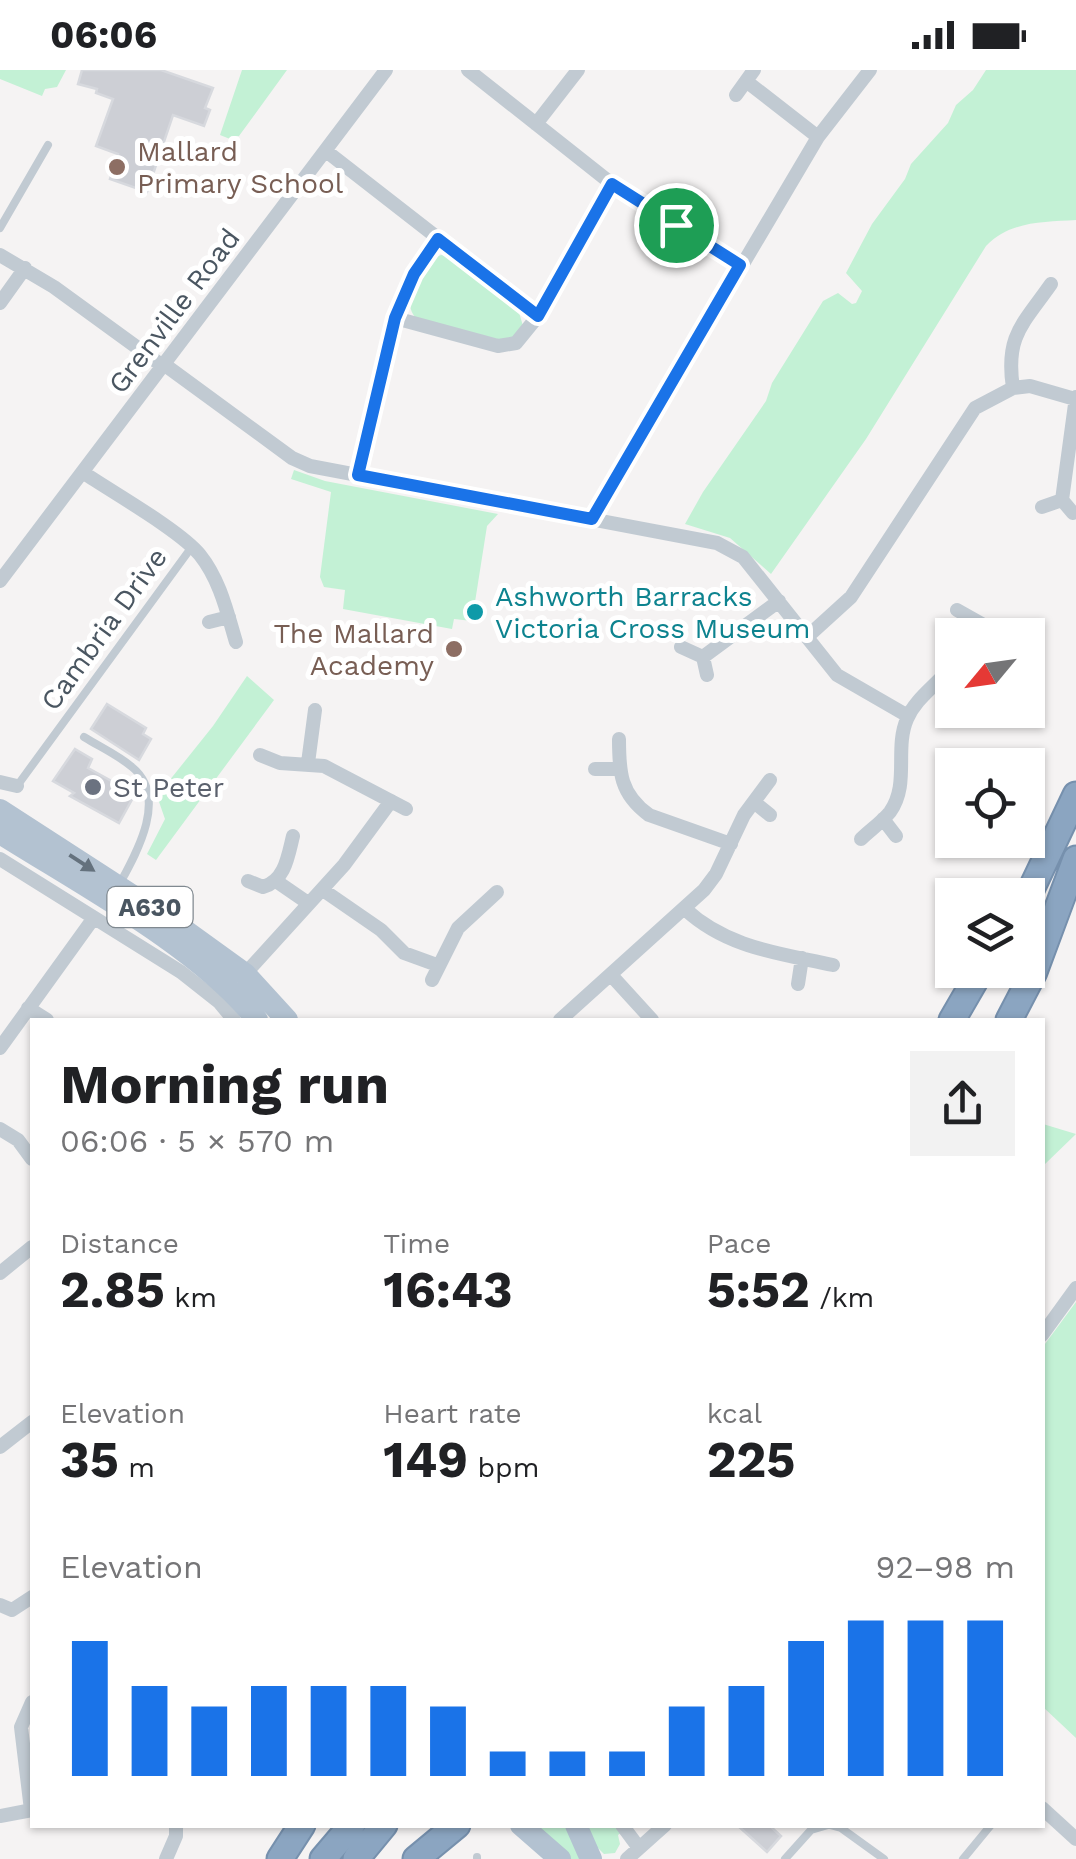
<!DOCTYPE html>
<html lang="en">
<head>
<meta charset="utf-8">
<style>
  body { margin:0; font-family:"Work Sans",sans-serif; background:#f2f2f2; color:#202124; height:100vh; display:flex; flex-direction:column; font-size:38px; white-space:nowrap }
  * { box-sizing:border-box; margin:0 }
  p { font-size:32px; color:#757577 }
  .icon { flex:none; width:55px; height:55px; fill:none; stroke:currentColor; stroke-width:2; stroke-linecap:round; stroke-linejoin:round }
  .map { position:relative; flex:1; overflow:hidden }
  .drawer { position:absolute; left:30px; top:948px; width:1015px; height:810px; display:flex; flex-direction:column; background:#fff; border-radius:0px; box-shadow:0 2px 8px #0004 }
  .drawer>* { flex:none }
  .needle { width:65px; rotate:241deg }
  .fabs { position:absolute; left:935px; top:548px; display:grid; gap:20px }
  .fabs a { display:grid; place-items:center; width:110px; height:110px; border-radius:0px; background:#fff; box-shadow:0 2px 8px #0004; font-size:50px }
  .pin { position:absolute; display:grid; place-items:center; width:85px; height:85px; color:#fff; margin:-42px; border:5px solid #fff; border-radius:50%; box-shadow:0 2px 10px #0007 }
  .round { display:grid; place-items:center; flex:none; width:105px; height:105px; border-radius:0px; background:#f2f2f2 }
  .overview { display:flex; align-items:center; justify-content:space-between; height:170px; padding:0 30px }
  h1 { font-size:55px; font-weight:700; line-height:75px }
  .figures { display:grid; grid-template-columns:repeat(3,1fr); gap:15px; height:170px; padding:10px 30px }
  .figures div { display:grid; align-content:center }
  .figures b { font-size:50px; font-weight:700 }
  .figures small { font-size:28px; font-weight:400 }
  .figures p { font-size:28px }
  .chart { height:280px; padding:20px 30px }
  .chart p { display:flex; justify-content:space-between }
  .chart svg { width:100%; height:180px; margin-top:10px; stroke:#1a73e8; stroke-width:6 }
  .status { display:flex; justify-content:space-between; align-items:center; height:70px; padding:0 50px; background:#fff; direction:ltr }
  .status svg { height:28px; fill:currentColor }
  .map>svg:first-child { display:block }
</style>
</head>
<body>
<div class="status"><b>06:06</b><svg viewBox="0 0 49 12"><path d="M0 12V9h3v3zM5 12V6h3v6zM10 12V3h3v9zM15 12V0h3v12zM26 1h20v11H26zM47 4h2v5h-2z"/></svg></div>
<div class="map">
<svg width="1076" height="1789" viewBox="0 0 1076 1789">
  <rect width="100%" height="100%" fill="#f5f3f3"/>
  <path fill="#c3f1d5" d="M0 0H66L57 17 45 19 42 26 0 9Z
    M242 0H287L239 66 230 69 220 65Z
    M986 0H1076V150C1043 152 1010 151 986 176L866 369 771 504 730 468 685 454 703 422 766 331 772 313 823 231 838 223 852 234 856 233 862 221 846 203 872 154 905 109 911 94 948 53 956 35 973 20Z
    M441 185 452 187 518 239 523 256 519 264 505 271 417 249C398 232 421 192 441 185Z
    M294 400 325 411 498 444 487 456 472 551 454 549 452 559 343 539 345 520 324 517 320 507 331 422 291 409Z
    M247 606 274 630 156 790 147 784 165 749 157 726 213 656Z
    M1043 1054 1076 1064 1043 1096 1042 1054Z
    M1076 1232V1668L1043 1637 1042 1278Z
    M536 1755H566L581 1789H569Z
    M587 1755H617L622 1762 618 1765 620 1774 615 1783 604 1784 595 1775Z"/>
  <path fill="#cdcfd5" stroke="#d7d9de" stroke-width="2.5" d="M82 0H161L213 18 205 38 210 40 204 56 173 45 147 122 110 109 118 84 96 76 113 29 96 23 97 19 78 14Z
    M107 634 146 658 143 664 151 669 139 690 91 659Z
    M75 679 92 689 88 698 135 724 119 753 70 726 74 723 53 711Z
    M737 1755H769L781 1766 767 1782Z"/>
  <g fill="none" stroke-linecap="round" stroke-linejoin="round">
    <g stroke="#7690ad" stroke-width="29">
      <path id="highway" d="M1028 826 1076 725
        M952 950 981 900
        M1009 950 1034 902 1076 789
        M280 1789 302 1755
        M323 1789 352 1755
        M356 1789 384 1755
        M416 1789 457 1755"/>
    </g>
    <path stroke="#c1cad2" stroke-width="8" d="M0 158 48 75
      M84 667C100 677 118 685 132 697 169 727 136 784 119 815
      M17 716 191 478
      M830 1755 841 1758 884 1789
      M477 1789V1787
      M785 1789 811 1760 828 1755
      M963 1789 991 1755"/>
    <path stroke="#c1cad2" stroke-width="14" d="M468 0 612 114 740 195
      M746 11 818 67
      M736 25 754 0
      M536 54 578 0
      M326 81 538 246
      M0 185 54 217 164 297
      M0 233 25 198
      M395 248 498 276 516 273 538 246 612 114
      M165 295 292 388 310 396 717 473 743 487 837 605 908 646
      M1013 318C1005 266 1023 254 1051 214
      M84 403C112 422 181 461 200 485 220 510 227 542 236 572
      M358 405 395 248 414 204 438 169
      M1062 430 1076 327
      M1042 437 1062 430 1073 443
      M592 449 818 67 870 0
      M0 511 386 0
      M957 540 989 558
      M209 552 229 547
      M969 565 976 551
      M807 567 851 527 975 338 1013 318 1030 316 1075 329
      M681 577 703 587 707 605
      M703 587 779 531
      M619 669C619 702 620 724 649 745L731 774
      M260 685 280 693 324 696 406 739
      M308 693 315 640
      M595 699H619
      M0 712 17 716
      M754 732 770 745
      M883 749 896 766
      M861 769C870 760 882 752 890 742 910 714 894 679 907 649 916 627 939 614 952 595
      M0 789 181 902 219 932 234 950
      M248 811 263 817C285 811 288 786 293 766
      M276 811 308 833
      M323 820 381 860 404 883 437 895
      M685 839C727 878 779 883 833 895
      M245 904 344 795 391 731
      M611 905 652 950
      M432 910 458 858 497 822
      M798 914 802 888
      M28 938 47 950
      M560 950 704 820 716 804 744 745 770 710
      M0 978 93 849
      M0 1059 18 1070 32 1089
      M0 1203 32 1177
      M1042 1265 1076 1218
      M0 1377 32 1352
      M0 1535 12 1540 32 1527
      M1042 1738 1076 1769
      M31 1740 21 1657 32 1632
      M0 1746 32 1740
      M622 1755 639 1778
      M166 1789 176 1766V1755
      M627 1789 665 1755"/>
    <path stroke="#b3c2d1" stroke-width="22" d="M0 740 173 852 245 904 287 950
      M0 763C79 813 201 878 257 950
      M521 1755 560 1789
      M576 1755 591 1789"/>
    <use href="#highway" stroke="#8ba5c1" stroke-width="25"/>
  </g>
  <defs><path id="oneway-solid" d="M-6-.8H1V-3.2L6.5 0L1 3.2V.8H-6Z" transform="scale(2.5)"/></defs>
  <use fill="#64717d" href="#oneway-solid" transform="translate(82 793) rotate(33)"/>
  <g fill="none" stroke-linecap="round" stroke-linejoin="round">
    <g stroke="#fff" stroke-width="20">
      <path id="route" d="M612 114 740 195 592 449 358 405 395 248 414 204 438 169 538 246Z"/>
    </g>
    <use href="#route" stroke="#1a73e8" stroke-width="12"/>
  </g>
  <g fill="#8d6e63" stroke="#fff" stroke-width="4">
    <circle cx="117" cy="97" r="10"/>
    <circle cx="454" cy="579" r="10"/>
  </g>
  <circle fill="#0f9aa8" stroke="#fff" stroke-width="4" cx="475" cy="542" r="10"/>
  <circle fill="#6b7280" stroke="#fff" stroke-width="4" cx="93" cy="717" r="10"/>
  <g text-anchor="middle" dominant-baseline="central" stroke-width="10" stroke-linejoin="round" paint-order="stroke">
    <rect fill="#fff" stroke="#808990" stroke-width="2.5" x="107.5" y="817" width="85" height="40" rx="8"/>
    <g font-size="25" font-weight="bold" fill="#4a5661">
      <text x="150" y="837">A630</text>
    </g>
    <g font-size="28" fill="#785e54" stroke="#fff" text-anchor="start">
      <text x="137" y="81">Mallard<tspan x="137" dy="32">Primary School</tspan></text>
      <text x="434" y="563" text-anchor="end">The Mallard<tspan x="434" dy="32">Academy</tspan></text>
    </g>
    <g font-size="28" fill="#4a5661" stroke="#fff">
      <text transform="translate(174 241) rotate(-53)">Grenville Road</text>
      <text transform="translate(104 559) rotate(-54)">Cambria Drive</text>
    </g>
    <g font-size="28" fill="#0d838f" stroke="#fff" text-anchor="start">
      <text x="495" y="526">Ashworth Barracks<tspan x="495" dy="32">Victoria Cross Museum</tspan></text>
    </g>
    <g font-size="28" fill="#5b616d" stroke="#fff" text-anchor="start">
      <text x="113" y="717">St Peter</text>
    </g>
  </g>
</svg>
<div class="fabs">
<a><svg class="needle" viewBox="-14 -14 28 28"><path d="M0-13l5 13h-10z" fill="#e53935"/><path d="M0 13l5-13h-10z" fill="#757577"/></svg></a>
<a><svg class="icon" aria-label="locate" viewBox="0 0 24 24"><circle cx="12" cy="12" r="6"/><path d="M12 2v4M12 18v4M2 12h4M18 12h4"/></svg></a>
<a><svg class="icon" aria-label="layers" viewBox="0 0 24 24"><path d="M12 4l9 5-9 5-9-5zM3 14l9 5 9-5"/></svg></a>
</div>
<div class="pin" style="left:676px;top:155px;background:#1e9e55"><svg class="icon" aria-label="arrive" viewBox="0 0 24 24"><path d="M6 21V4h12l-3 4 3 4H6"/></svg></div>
<section class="drawer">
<div class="overview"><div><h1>Morning run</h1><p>06:06 · 5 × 570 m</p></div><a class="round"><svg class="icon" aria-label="share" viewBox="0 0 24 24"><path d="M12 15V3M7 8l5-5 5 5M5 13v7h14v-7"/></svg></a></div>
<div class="figures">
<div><p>Distance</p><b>2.85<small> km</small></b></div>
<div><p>Time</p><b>16:43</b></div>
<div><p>Pace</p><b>5:52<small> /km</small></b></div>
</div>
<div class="figures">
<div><p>Elevation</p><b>35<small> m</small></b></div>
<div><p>Heart rate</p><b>149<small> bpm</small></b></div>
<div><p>kcal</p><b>225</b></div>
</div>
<div class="chart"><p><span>Elevation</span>92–98 m</p>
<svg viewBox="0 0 160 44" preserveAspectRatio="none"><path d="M5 44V11M15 44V22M25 44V27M35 44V22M45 44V22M55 44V22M65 44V27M75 44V38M85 44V38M95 44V38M105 44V27M115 44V22M125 44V11M135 44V6M145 44V6M155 44V6"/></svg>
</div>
</section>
</div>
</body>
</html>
